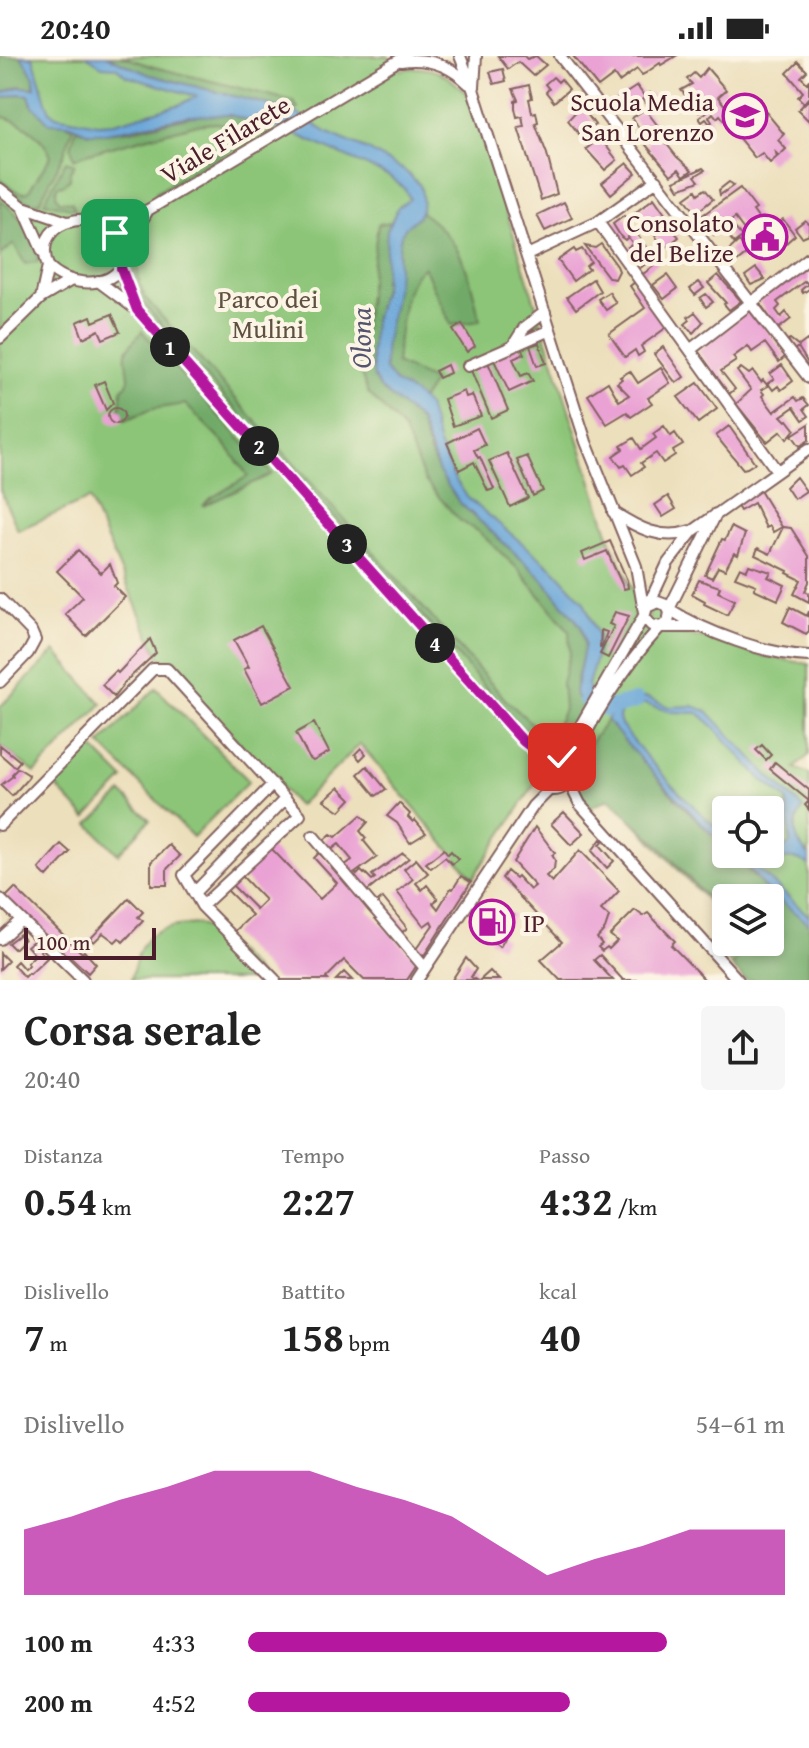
<!DOCTYPE html>
<html lang="it">
<head>
<meta charset="utf-8">
<style>
  body { margin:0; font-family:"Gentium Book Plus",serif; background:#f6f6f6; color:#222; height:100vh; display:flex; flex-direction:column; font-size:30px; white-space:nowrap }
  * { box-sizing:border-box; margin:0 }
  p { font-size:26px; color:#767676 }
  .icon { flex:none; width:44px; height:44px; fill:none; stroke:currentColor; stroke-width:2; stroke-linecap:round; stroke-linejoin:round }
  .map { position:relative; height:924px; overflow:hidden }
  .sheet { display:flex; flex-direction:column; background:#fff; flex:1 }
  .sheet>* { flex:none }
  .controls { position:absolute; left:712px; top:740px; display:grid; gap:16px }
  .controls a { display:grid; place-items:center; width:72px; height:72px; border-radius:8px; background:#fff; box-shadow:0 4px 12px #0003; font-size:40px }
  .scale { position:absolute; left:24px; bottom:20px; width:132px; box-sizing:border-box; padding-left:8px; border:4px solid #4a1f2b; border-top:0; font-size:22px; line-height:28px; white-space:nowrap; color:#4a1f2b; -webkit-text-stroke:6px #fcf5e5; paint-order:stroke }
  .pin { position:absolute; display:grid; place-items:center; width:68px; height:68px; color:#fff; margin:-34px; border-radius:16px; box-shadow:0 4px 12px #0006 }
  .km { position:absolute; width:40px; height:40px; margin:-20px; border-radius:50%; background:#222; color:#fff; font-size:22px; line-height:40px; text-align:center }
  .round { display:grid; place-items:center; flex:none; width:84px; height:84px; border-radius:8px; background:#f6f6f6 }
  .headline { display:flex; align-items:center; justify-content:space-between; height:136px; padding:0 24px }
  h1 { font-size:44px; font-weight:800; line-height:60px }
  .metrics { display:grid; grid-template-columns:repeat(3,1fr); gap:12px; height:136px; padding:8px 24px }
  .metrics div { display:grid; align-content:center }
  .metrics b { font-size:40px; font-weight:800 }
  .metrics small { font-size:22px; font-weight:400 }
  .metrics p { font-size:22px }
  .chart { height:224px; padding:16px 24px }
  .chart p { display:flex; justify-content:space-between }
  .chart svg { width:100%; height:144px; margin-top:8px; fill:#b5179e; opacity:.7 }
  ul { padding:0 24px; list-style:none; font-size:26px }
  li { display:grid; grid-template-columns:128px 96px 1fr; align-items:center; height:60px }
  li i { height:20px; border-radius:10px; background:#b5179e }
  .status { display:flex; justify-content:space-between; align-items:center; height:56px; padding:0 40px; background:#fff; direction:ltr }
  .status svg { height:22px; fill:currentColor }
  .map>svg:first-child { display:block }
</style>
</head>
<body>
<div class="status"><b>20:40</b><svg viewBox="0 0 49 12"><path d="M0 12V9h3v3zM5 12V6h3v6zM10 12V3h3v9zM15 12V0h3v12zM26 1h20v11H26zM47 4h2v5h-2z"/></svg></div>
<div class="map">
<svg width="809" height="924" viewBox="0 0 809 924">
  <rect width="100%" height="100%" fill="#fcf5e5"/>
  <filter id="ink" filterUnits="userSpaceOnUse"><feTurbulence type="fractalNoise" baseFrequency=".0125" numOctaves="2"/><feDisplacementMap in="SourceGraphic" scale="16" xChannelSelector="R" yChannelSelector="G"/><feConvolveMatrix kernelMatrix="1 2 1 2 8 2 1 2 1" color-interpolation-filters="sRGB"/></filter>
  <filter id="wash" filterUnits="userSpaceOnUse"><feTurbulence type="fractalNoise" baseFrequency=".006" numOctaves="4" result="noise"/><feDisplacementMap in="SourceGraphic" scale="32" xChannelSelector="R" yChannelSelector="G"/><feGaussianBlur stdDeviation="1.8" result="paint"/><feColorMatrix in="noise" values="0 0 0 0 0 0 0 0 0 0 0 0 0 0 0 0 0 1.4 0 .05"/><feComposite in="paint" operator="in"/></filter>
  <g filter="url(#wash)">
    <rect width="100%" height="100%" fill="#ecdfbc"/>
    <path fill="#8cc578" stroke="#6b7252" stroke-width="2" fill-rule="evenodd" d="M0 0H388L401 14C431 7 451 19 470 42L612 489 636 540 634 560 648 565 651 549 668 553 661 571 683 579 705 582 763 600 809 608V699L795 712 809 718V924H746L728 904 746 886H770V842H726V865L606 736 590 750 548 708 473 822 360 688 298 750 158 599 89 443 18 474 0 434ZM726 754H770V798H726Z
      M55 595 102 648 35 717 0 689V651Z
      M156 632 249 725 193 781 100 688Z
      M92 691 124 723 86 762 54 728Z
      M122 737 150 764 118 798 89 768Z
      M197 868 216 876 265 924H131C140 879 152 871 197 868Z"/>
    <path fill="#71aa68" stroke="#5e644a" stroke-width="2" d="M0 0H21L34 21V33L19 30 0 38Z
      M106 0H122L154 11 293 45 298 52 293 55 150 19Z
      M18 38 29 39 32 49 73 72 64 98 39 147 26 145 0 127V124C8 129 18 139 28 136L51 100C41 78 23 66 0 60V43Z
      M205 58 230 59 270 69 157 141 156 137 251 75 217 67 194 69 82 99 74 103 71 91 76 73C119 85 162 64 205 58Z
      M66 105 75 108 70 116V123L64 129 57 130 56 138 59 145 72 146 75 153 44 146Z
      M0 144C19 158 39 181 38 206L25 208 14 188 0 199Z
      M419 155C463 183 469 217 480 265L451 269 424 211C401 225 400 282 396 307L434 325 420 346 384 319 381 310 389 245 383 223 384 230 375 260 371 297 372 311 380 332 406 351 420 366 430 397 439 416 459 446 540 520 581 570 585 590 576 627 580 646 586 652C577 667 567 684 549 690L534 684 519 670 383 515 196 310 142 246 134 229 133 209H137L140 229 146 243 506 644 537 672 550 671 558 667 564 653 562 627 570 597 569 575 518 513 480 477 459 464 425 425 403 373 368 337 358 310 378 168 405 164Z
      M142 275 272 418 203 450 208 444 248 420 225 388 185 348 153 353 125 364 120 352 122 333C137 321 123 313 126 297 128 290 137 282 142 275Z
      M607 664 675 742 726 792V798H732L768 835 809 868V924H745L732 910 749 889 747 886H770V842H726V863L660 790 609 743 590 752C562 715 585 695 607 664Z"/>
    <path fill="#66a4d8" stroke="#586282" stroke-width="2" d="M21 0 33 1 46 45 50 55 56 60 98 68 114 67 181 48 196 40 126 20 116 11 102 10 86 0H106L150 19 293 55 328 77 368 94 404 114 420 129C431 171 404 160 400 183 397 199 399 217 396 234 392 264 383 283 385 314L396 327 415 338 428 350 439 389 453 420 468 442 557 516 584 546 598 579 597 598 588 629 590 637 594 639 586 652 577 642 575 636 585 588 581 570 540 520 459 446 439 416 420 365 380 332 374 322 371 297 374 265 384 230 387 174 398 151 410 143 404 132 389 120 293 77 230 59 189 60 106 77H89L68 68 49 67 33 50 29 39 18 38 0 43V38L19 31 35 32 34 21Z
      M635 641 648 642 669 651 693 650 707 655 766 717 803 752C792 769 793 785 809 799V809C796 800 785 802 771 806L768 798 781 795 790 787 787 744 761 723 714 671 698 657 672 656 645 648H634L621 656 619 662 621 669C652 710 687 746 726 780V792C685 750 644 710 607 664L619 646Z
      M732 798 755 801 764 798 767 807 758 810 760 815 809 860V868L765 833 749 812Z"/>
    <g fill="none" stroke-linecap="round" stroke-linejoin="round">
      <path stroke="#66a4d8" stroke-width="16" d="M586 644 606 653 636 645"/>
    </g>
    <g id="blocks">
      <path fill="#eaa2d4" d="M498 0H524L527 3 536 0 546 9 533 20 518 6 508 13Z
        M573 0H676L661 9 660 7 646 17 642 19 637 13 619 26 614 19 598 31Z
        M798 6 807 15 801 21 807 27 809 25V41L804 47 798 41 803 36 787 17Z
        M707 12 726 34 718 41 731 57 752 39 784 78 778 84 786 93 779 100 776 97 777 101 770 107 762 97 755 102 720 59 717 62 713 57 709 61 712 66 710 68 706 63 702 66 699 62 710 53 707 50 699 56 681 34 692 28 687 23 694 17 699 22Z
        M503 13 506 25 494 28 490 16Z
        M553 21 558 26 561 23 569 33 554 46 546 36 549 33 545 28Z
        M529 29 532 42 529 43 532 57 536 56 538 66 535 67 547 98 557 138 541 144 518 71 524 70 522 60 517 61 515 52V45L518 44 513 33Z
        M637 30 645 41 650 37 656 46 648 51 643 43 623 57 614 45Z
        M809 43V65L798 54Z
        M581 50 595 69 579 78 568 64Z
        M645 53 661 74 654 79 657 84 661 81 677 101 692 114 684 120 679 113 671 119 646 89 649 86 632 62Z
        M603 80 608 85 604 87 617 104 605 114 586 93Z
        M627 107 636 117 611 138 602 127Z
        M703 112 705 114 695 120 699 125 679 133 674 125Z
        M729 126 734 129 720 139 719 134Z
        M740 132 756 153 753 155 763 169 767 165 771 171 783 163 795 179 786 187 780 180 758 193 735 162 714 179 700 161Z
        M705 133 713 143 696 157 685 142 696 134 698 138Z
        M654 142 665 158 647 172 635 157Z
        M564 146 572 162 545 175 537 159Z
        M624 160 646 191 636 199 628 191 633 188 628 181 625 184 621 181 613 168Z
        M805 164 809 168V178L802 181 795 172Z
        M669 169 679 181 665 192 655 180Z
        M734 171 742 181 734 187 727 178Z
        M739 185 748 197 737 206 728 195Z
        M601 188 617 210 619 215 615 223 609 222 585 190 595 192Z
        M574 193 576 196 582 193 591 206 586 210 589 213 573 225 558 204Z
        M657 199 659 202 656 204 658 207 643 218 639 213Z
        M809 208V233L803 237 801 234 808 228 805 225 777 246 780 250 776 254 781 261 786 256 791 263 778 273 759 246Z
        M756 212 765 223 751 229 745 220Z
        M667 219 677 233 664 243 653 229Z
        M718 219 741 245 729 254 724 248 726 247 708 227Z
        M593 223 600 235 576 253 567 241Z
        M635 226 667 271 641 290 644 296 638 300 635 294 625 301 609 278 645 252 630 230Z
        M699 226 704 232 695 239 690 233Z
        M609 236 616 247 606 254 598 243Z
        M706 238 713 246 706 251 700 242Z
        M751 253 786 300 779 306 765 287 752 296 748 290 733 301 736 305 721 315 735 333 729 338 698 295Z
        M695 256 703 266 693 277 685 268 690 264 688 261Z
        M112 258 120 276 103 283 99 274 83 282 77 266 91 260 93 266Z
        M462 268 475 290 467 296 453 274Z
        M790 283 799 290 807 284 809 287V309L798 291 794 294 788 284Z
        M539 287 546 307 537 310 530 290Z
        M520 289 524 298 513 303 521 320 528 317 533 325 509 336 493 302Z
        M663 291 684 321 676 327 654 298Z
        M487 304 508 354 491 362 470 312Z
        M447 309 450 317 439 322 435 315Z
        M782 309 793 325 781 334 778 330 773 334 768 327 774 323 770 318Z
        M661 312 670 327 648 342 652 347 631 361 627 356 607 368 588 339 608 326 619 345 629 339 617 327 622 323 620 321 630 315 638 327Z
        M741 312 749 318 753 315 761 326 763 324 768 330 761 334 764 338 762 340 774 356 795 341 798 345 803 342 809 349 804 353 809 360 803 364 794 351 781 360 786 365 788 364 795 373 787 383 781 375 767 386 736 348 751 334 737 315Z
        M104 325 113 347 106 354 95 329Z
        M698 327 717 353 698 367 678 341Z
        M464 335 466 341 472 339 481 360 453 370 444 343Z
        M108 360a8 8 0 1 1 16 0a8 8 0 1 1-16 0Z
        M809 368V384L800 390 792 379Z
        M664 370 671 380 675 377 683 389 673 395 675 399 663 407 656 397 641 407 644 411 632 419 625 409 621 411 613 400 623 393 621 390 634 382 641 393 656 382 653 378Z
        M729 370 755 407 747 412 743 413 716 380Z
        M477 372 485 389 474 394 478 402 480 401 494 433 488 435 474 406 459 414 447 387Z
        M507 397 528 442 510 451 489 405Z
        M527 400 543 435 533 440 517 404Z
        M796 421 806 435 794 443 786 431Z
        M759 433 782 471 773 476 770 470 766 472 754 447 740 455 737 450 740 449 739 446Z
        M668 440 676 453 663 461 655 449Z
        M731 471 745 478 738 499 734 497 725 514 718 511 712 522 705 519 722 483 725 484Z
        M783 471 791 472 809 500V526L805 535 809 537V546L794 538 801 524 787 517 788 515 755 499 758 492 770 498Z
        M610 485 627 524 628 532 624 533 607 495 585 504 582 497Z
        M78 494 101 517 110 508 117 527 114 530 125 541 86 580 65 558 83 541 57 515Z
        M749 509 771 516 768 521 785 529 778 544 754 533 756 529 735 521 740 511 747 514Z
        M699 524 720 531 718 536 735 544 727 559 704 548 705 545 692 538Z
        M790 551 807 560 809 555V575L806 578 783 566Z
        M615 556 629 560 608 602 600 598 614 570 609 568Z
        M261 570 294 630 262 647 244 613 249 611 234 584Z
        M601 574 607 576 601 592 600 591Z
        M150 583 156 597 126 625 114 641 102 629 116 615 118 617Z
        M314 667 329 696 313 705 309 702 296 677Z
        M0 689 20 705 15 711 0 698Z
        M762 689 771 699 766 704 756 694Z
        M361 692 366 698 360 704 355 698Z
        M775 706 809 734V754L805 749 809 745 770 713Z
        M367 710 386 733 376 740 358 718Z
        M18 712 29 719 28 722 12 740 1 729 13 720 12 718Z
        M339 731 351 743 340 755 324 744Z
        M399 747 410 758 408 761 413 766 415 764 426 777 410 787 397 767 387 760Z
        M564 756 584 777 571 789 551 768Z
        M361 759 368 766 360 775 366 782 363 784 377 801 355 817 357 819 361 815 364 818 365 817 372 824 375 822 372 819 403 797 409 802 366 836 344 810 352 804 339 788 331 794 324 784 331 778 336 781Z
        M535 771 555 797 552 799 555 804 554 813 546 820 552 826 580 794 619 835 601 854 609 861 605 873 597 882 602 888 598 891 602 895 607 891 609 893 617 885 610 879 635 854 643 860 648 857 675 885 671 889 705 924H623L600 899 594 904 613 924H560L541 904 562 886 502 822 507 815 515 822 517 820 530 834 535 830 513 806Z
        M601 783 603 785 600 789 614 805 607 812 592 795Z
        M61 788 70 796 47 821 39 813Z
        M169 789 180 800 167 813V829H151V806Z
        M268 789 320 843 337 827 314 802 319 797 372 850 368 854 419 906 407 924H364L344 904 326 922 328 924H277L232 878 252 859 226 833 231 828 256 853 265 844 240 818Z
        M444 793 448 798 451 795 458 803 452 808 445 801 431 812 426 807Z
        M416 803 428 817 416 827 422 834 427 829 438 843 433 847 438 853 451 832 453 833 461 820 471 826 423 901 414 896 433 869 431 865 424 870 397 836 413 823 404 813Z
        M15 832 82 897 84 895 96 908 88 917 71 901 68 904 5 842Z
        M129 842 143 856 138 861 143 865 123 886 119 882 115 886 103 877 94 886 90 883Z
        M383 842 407 872 400 878 375 848Z
        M493 846 502 851 499 856 506 859 509 856 514 859 502 878H499L505 882 500 891 489 884 504 864 496 860 489 871 480 866Z
        M20 878 24 883 14 893 8 887Z
        M34 884 42 891 40 895 47 902 30 918 28 917 24 921 13 909 17 905 24 913 29 909 27 907 35 899 27 890Z
        M0 897 8 905 0 913Z
        M466 902 476 913 471 921 476 924H452Z
        M490 915 499 924H480Z
        M344 916 352 924H336Z"/>
    </g>
  </g>
  <g filter="url(#ink)">
    <use href="#blocks" fill-opacity="0" stroke="#83625e" stroke-width="2"/>
    <g fill="none" stroke-linecap="round" stroke-linejoin="round">
      <g stroke="#83625e" stroke-width="14">
        <path id="minor" d="M460 0 473 33 586 386 636 510 645 562 651 569 660 571 668 567 670 556 666 549 658 546 647 551 645 558 570 688 558 705
          M560 0 809 322
          M401 5C428 1 450 9 469 28
          M474 31 476 0
          M0 133 23 151 67 166
          M23 151 43 196
          M598 166 777 415
          M100 167 148 154 406 0
          M124 195 148 154
          M527 199 598 166 657 124
          M121 212C104 234 66 229 48 210 31 167 89 150 114 176 125 187 122 197 122 211 121 223 132 240 136 252
          M98 225 137 254 523 685 549 705
          M41 242 48 210
          M0 282 41 242 70 225
          M514 288 524 272 545 256
          M690 294 809 202
          M468 310 550 274
          M613 456C638 472 661 485 691 475
          M716 458 669 553C705 576 766 599 809 600
          M0 543 31 575 35 584 28 597 0 626
          M648 550 668 507 693 475 809 393
          M539 719a15 15 0 1 1 30 0a15 15 0 1 1-30 0Z
          M568 714C590 664 623 612 660 571H697
          M568 724 580 748 738 924
          M273 728 184 819 202 850 275 924
          M0 769 153 613H167L300 759 202 850
          M313 780 425 912
          M194 837 285 743
          M0 843 83 924
          M0 883 21 864
          M417 924 533 750 549 734"/>
      </g>
      <use href="#minor" stroke="#fff" stroke-width="10"/>
    </g>
  </g>
  <g fill="none" stroke-linecap="round" stroke-linejoin="round" filter="url(#ink)">
    <g stroke="#fff" stroke-width="16">
      <path id="route" d="M115 177 124 195 121 212 137 254 523 685 549 705H558L562 701"/>
    </g>
    <use href="#route" stroke="#b5179e" stroke-width="10"/>
  </g>
  <defs>
    <g id="school-ring" transform="scale(2.3)"><circle r="9.5" fill="#fcf5e5" stroke="#b5179e" stroke-width="1.5"/><path d="M0-5L7-2L0 1L-7-2ZM-4 1L0 2.5L4 1V4Q0 6-4 4Z" fill="#b5179e"/></g>
    <g id="civic-ring" transform="scale(2.3)"><circle r="9.5" fill="#fcf5e5" stroke="#b5179e" stroke-width="1.5"/><path d="M-.6-6.5H3V-4.5H.6V-3L4-1V1h2V6H-6V1h2V-1L-.6-3ZM-1.2 2.5V6h2.4V2.5Z" fill="#b5179e"/></g>
    <g id="fuel-ring" transform="scale(2.3)"><circle r="9.5" fill="#fcf5e5" stroke="#b5179e" stroke-width="1.5"/><path d="M-5.5-6h7V0h2V4h1.3V-2.5L3-4.5l.8-.8L6-3V5H2.5V1h-1V6h-7ZM-4.2-4.7v3.2H.2V-4.7Z" fill="#b5179e"/></g>
  </defs>
  <g fill-rule="evenodd">
    <use href="#school-ring" x="745" y="60"/>
    <use href="#civic-ring" x="765" y="181"/>
    <use href="#fuel-ring" x="492" y="866"/>
  </g>
  <g text-anchor="middle" dominant-baseline="central" stroke-width="8" stroke-linejoin="round" paint-order="stroke">
    <g font-size="26" fill="#4a1f2b" stroke="#fcf5e5" text-anchor="end">
      <text x="714" y="45">Scuola Media<tspan x="714" dy="30">San Lorenzo</tspan></text>
      <text x="734" y="166">Consolato<tspan x="734" dy="30">del Belize</tspan></text>
      <text x="523" y="866" text-anchor="start">IP</text>
    </g>
    <g font-size="26" fill="#4a1f2b" stroke="#fcf5e5">
      <text transform="translate(225 83) rotate(-31)">Viale Filarete</text>
    </g>
    <g font-size="26" fill="#5e5142" stroke="#fcf5e5">
      <text x="268" y="242">Parco dei<tspan x="268" dy="30">Mulini</tspan></text>
    </g>
    <g font-size="28" font-style="italic" fill="#555470" stroke="#fcf5e5">
      <text transform="translate(360 282) rotate(-90)">Olona</text>
    </g>
  </g>
</svg>
<div class="controls">
<a><svg class="icon" aria-label="locate" viewBox="0 0 24 24"><circle cx="12" cy="12" r="6"/><path d="M12 2v4M12 18v4M2 12h4M18 12h4"/></svg></a>
<a><svg class="icon" aria-label="layers" viewBox="0 0 24 24"><path d="M12 4l9 5-9 5-9-5zM3 14l9 5 9-5"/></svg></a>
</div>
<div class="scale">100 m</div>
<div class="pin" style="left:115px;top:177px;background:#1e9e55"><svg class="icon" aria-label="arrive" viewBox="0 0 24 24"><path d="M6 21V4h12l-3 4 3 4H6"/></svg></div>
<div class="pin" style="left:562px;top:701px;background:#d93025"><svg class="icon" aria-label="check" viewBox="0 0 24 24"><path d="M5 12l5 5 9-10"/></svg></div>
<b class="km" style="left:170px;top:291px">1</b>
<b class="km" style="left:259px;top:390px">2</b>
<b class="km" style="left:347px;top:488px">3</b>
<b class="km" style="left:435px;top:587px">4</b>
</div>
<section class="sheet">
<div class="headline"><div><h1>Corsa serale</h1><p>20:40</p></div><a class="round"><svg class="icon" aria-label="share" viewBox="0 0 24 24"><path d="M12 15V3M7 8l5-5 5 5M5 13v7h14v-7"/></svg></a></div>
<div class="metrics">
<div><p>Distanza</p><b>0.54<small> km</small></b></div>
<div><p>Tempo</p><b>2:27</b></div>
<div><p>Passo</p><b>4:32<small> /km</small></b></div>
</div>
<div class="metrics">
<div><p>Dislivello</p><b>7<small> m</small></b></div>
<div><p>Battito</p><b>158<small> bpm</small></b></div>
<div><p>kcal</p><b>40</b></div>
</div>
<div class="chart"><p><span>Dislivello</span>54–61 m</p>
<svg viewBox="0 0 160 44" preserveAspectRatio="none"><path d="M0 44V24L10 20L20 15L30 11L40 6L50 6L60 6L70 11L80 15L90 20L100 29L110 38L120 33L130 29L140 24L150 24L160 24V44z"/></svg>
</div>
<ul>
<li><b>100 m</b>4:33<i style="width:78%"></i></li>
<li><b>200 m</b>4:52<i style="width:60%"></i></li>
</ul>
</section>
</body>
</html>
